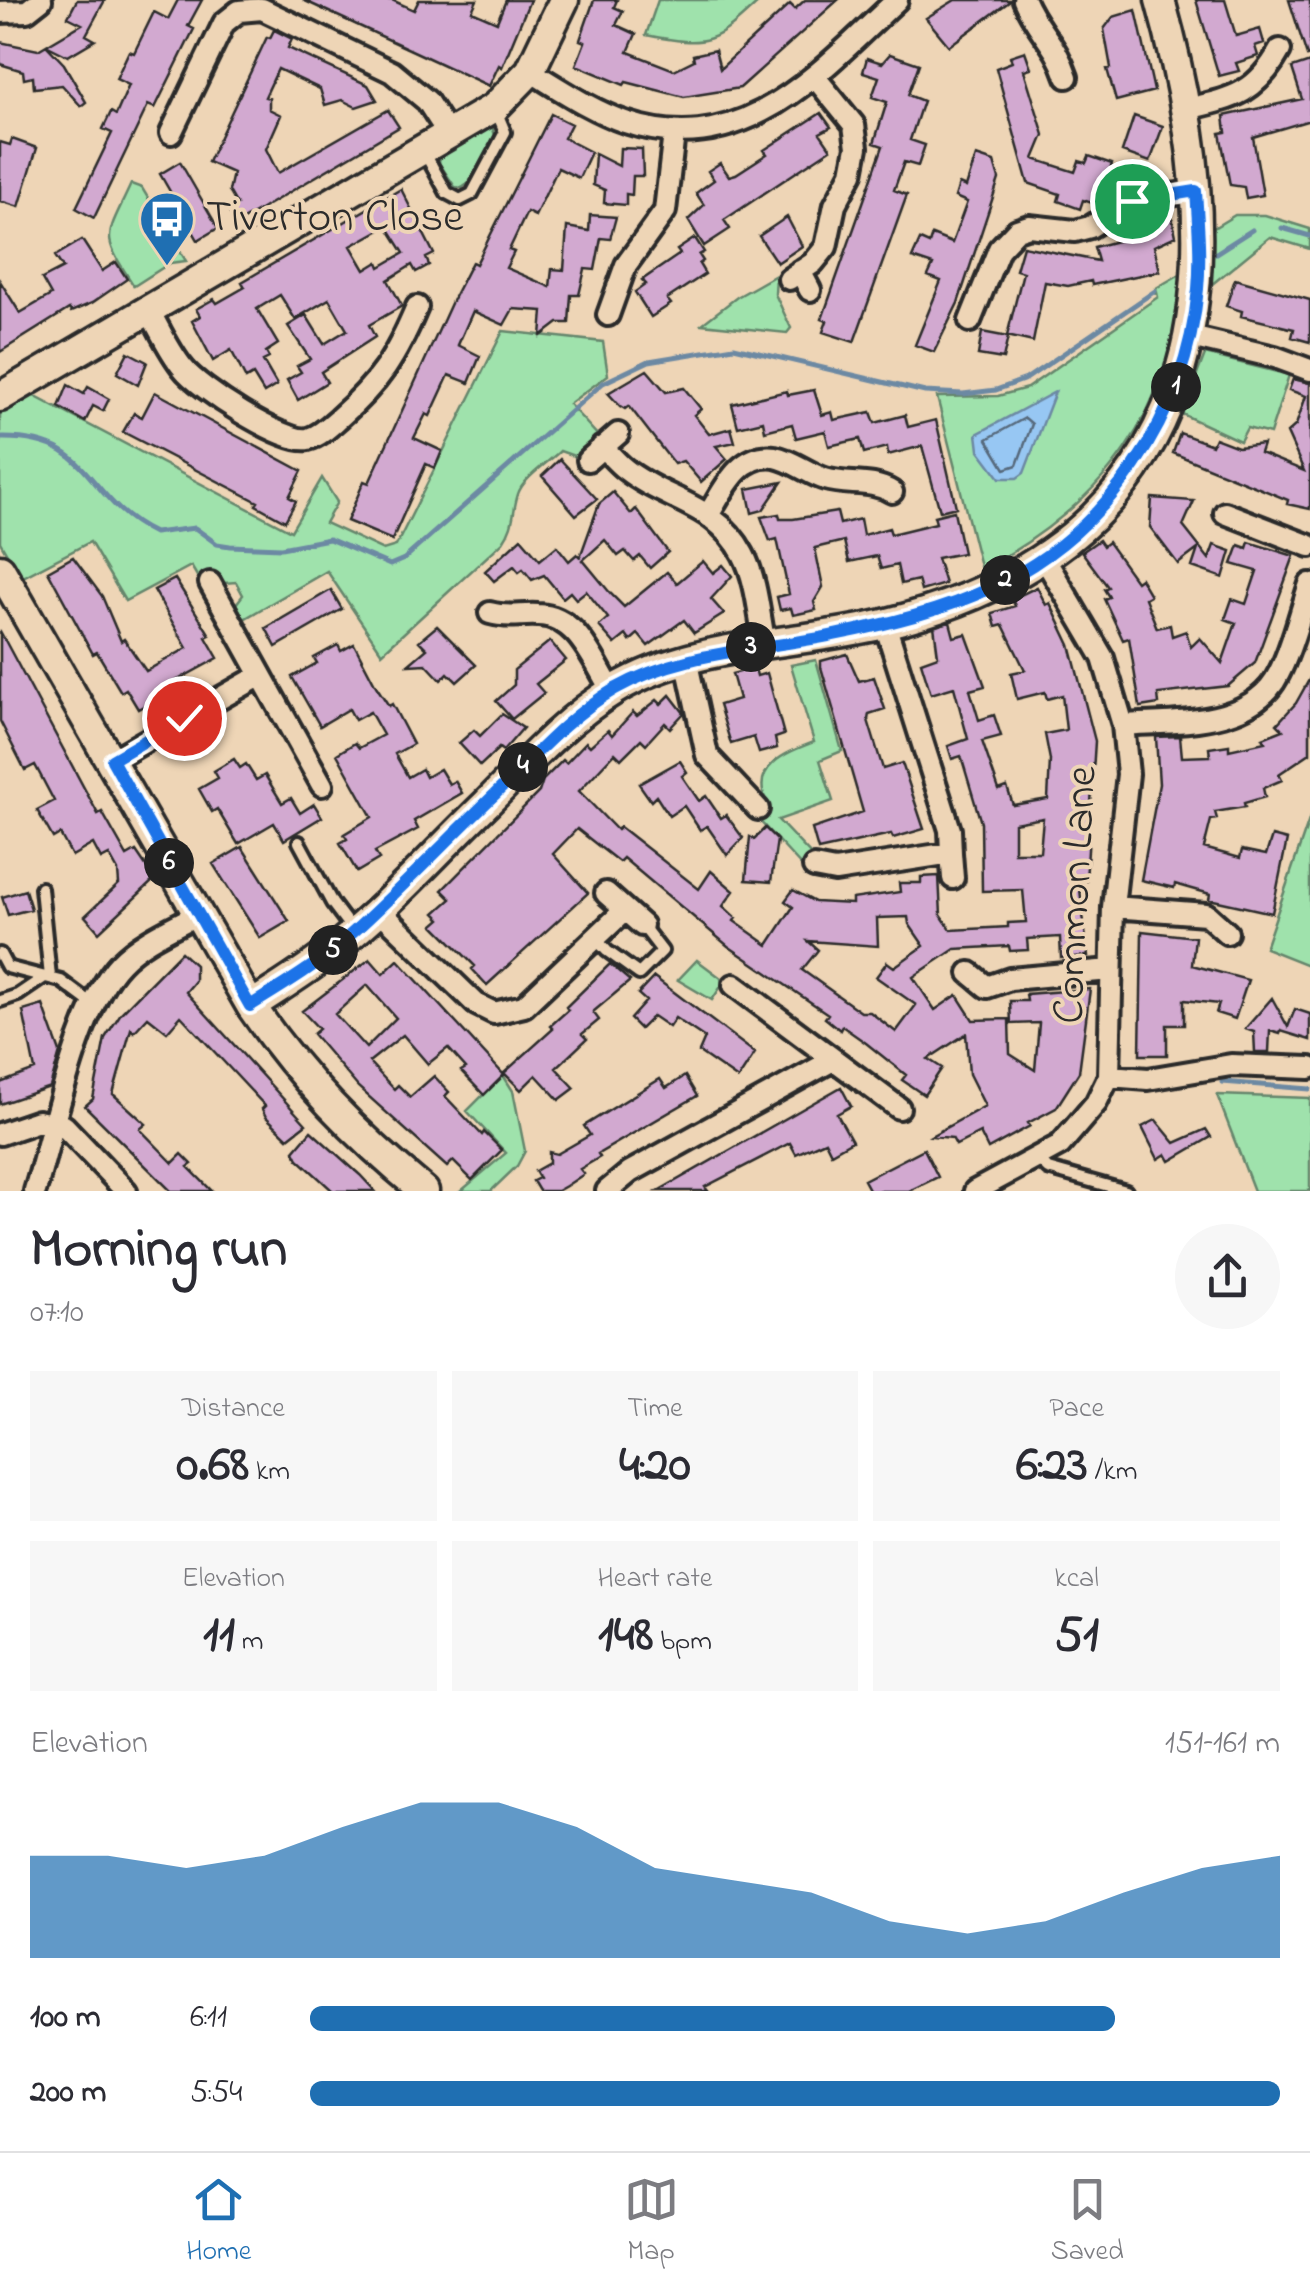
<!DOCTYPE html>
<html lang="en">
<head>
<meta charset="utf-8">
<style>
  body { margin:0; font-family:"Indie Flower",sans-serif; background:#f7f7f7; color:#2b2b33; height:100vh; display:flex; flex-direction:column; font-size:38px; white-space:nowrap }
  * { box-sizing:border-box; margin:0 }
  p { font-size:32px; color:#7c7c81 }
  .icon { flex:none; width:55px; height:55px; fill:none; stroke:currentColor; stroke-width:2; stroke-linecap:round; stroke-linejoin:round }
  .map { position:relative; height:1191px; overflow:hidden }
  .side { display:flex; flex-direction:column; background:#fff; flex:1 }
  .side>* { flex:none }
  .pin { position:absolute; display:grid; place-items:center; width:85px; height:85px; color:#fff; margin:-42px; border:5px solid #fff; border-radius:50%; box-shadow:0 2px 10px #0007 }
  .km { position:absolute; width:50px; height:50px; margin:-25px; border-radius:50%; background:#222; color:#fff; font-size:28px; line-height:50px; text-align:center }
  .round { display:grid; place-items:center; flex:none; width:105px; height:105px; border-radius:52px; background:#f7f7f7 }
  .summary { display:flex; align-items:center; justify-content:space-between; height:170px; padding:0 30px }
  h1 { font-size:55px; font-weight:700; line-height:75px }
  .metrics { display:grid; grid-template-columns:repeat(3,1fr); gap:15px; height:170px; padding:10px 30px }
  .metrics div { display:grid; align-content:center; border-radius:0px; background:#f7f7f7; text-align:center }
  .metrics b { font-size:50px; font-weight:700 }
  .metrics small { font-size:28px; font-weight:400 }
  .metrics p { font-size:28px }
  .chart { height:280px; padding:20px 30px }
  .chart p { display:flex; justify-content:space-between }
  .chart svg { width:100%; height:180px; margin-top:10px; fill:#1f6fb2; opacity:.7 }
  ul { padding:0 30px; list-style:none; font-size:32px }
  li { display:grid; grid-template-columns:160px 120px 1fr; align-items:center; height:75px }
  li i { height:25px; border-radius:12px; background:#1f6fb2 }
  .menu { display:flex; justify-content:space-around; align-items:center; height:140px; border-top:2px solid #e1e1e2; background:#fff; font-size:28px; color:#7c7c81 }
  .menu a { display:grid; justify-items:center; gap:5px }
  .menu .selected { color:#1f6fb2 }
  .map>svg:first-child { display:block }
</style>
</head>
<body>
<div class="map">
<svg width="1310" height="1191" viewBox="0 0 1310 1191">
  <rect width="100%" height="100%" fill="#eed5b6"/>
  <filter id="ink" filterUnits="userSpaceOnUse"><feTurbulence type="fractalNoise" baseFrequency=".01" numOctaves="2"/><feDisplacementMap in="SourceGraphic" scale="20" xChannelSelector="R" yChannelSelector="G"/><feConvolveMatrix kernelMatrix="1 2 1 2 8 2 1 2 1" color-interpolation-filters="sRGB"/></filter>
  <g filter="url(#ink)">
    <path fill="#9fe2ac" stroke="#65866c" stroke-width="2.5" d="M658 0H761C715 43 709 48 646 35Z
      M491 124 495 135 469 183 462 188 455 187 439 163 440 155Z
      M131 184 142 188 186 261 170 263 134 286C100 233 105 241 131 184Z
      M1235 215H1265L1310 229V249L1270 237 1211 285 1212 229Z
      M1182 273C1172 414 1105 504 981 570L937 397 998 396 1027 388 1158 297 1156 288Z
      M776 275 775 294 791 328 787 333 702 324 737 297Z
      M503 331 603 342 608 375 569 404 599 437 577 457 560 451C549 462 523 478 518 494 512 513 515 525 503 542L382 653 327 571 244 619 236 604 243 595 236 582 224 583 217 575 201 583 191 566 125 601 90 542 21 578 0 542V413L30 394 291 531 322 478 337 502 325 523 383 550 396 546Z
      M1205 354 1289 375 1270 434 1247 428 1240 441 1182 414Z
      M816 660 842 751 820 760 833 801 778 820 812 856 804 869 757 818 767 803C749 766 788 752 814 742L791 665Z
      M1310 817V966L1265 948Z
      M697 960 721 978 722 985 712 1000 678 980Z
      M503 1075 513 1091 525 1151 517 1166 491 1191H461L506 1153 467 1111Z
      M1217 1095 1310 1098V1191H1254Z"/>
    <path fill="#97c7f3" stroke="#6c89a3" stroke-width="2.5" d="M1055 392 1024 473 1017 478H1000L979 450 977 434Z"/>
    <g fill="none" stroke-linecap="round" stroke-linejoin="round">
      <path stroke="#56697b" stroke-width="2.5" d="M1025 418 1032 424 1017 465 1005 469 987 439Z"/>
      <path stroke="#6c89a3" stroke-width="5" d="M1282 228 1310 236
        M1216 253 1252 230
        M0 438C95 436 82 498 154 533L195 528 217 544 230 546 281 548 329 539 390 565 404 559 603 383 649 361 734 347 925 392 963 394 996 390 1026 379 1155 291
        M1222 1082 1310 1089"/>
    </g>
    <path fill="#d2a9d0" stroke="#2b2b2b" stroke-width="2.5" fill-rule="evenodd" d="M77 0H105L86 35 95 40 68 56 46 45 64 64 86 102 81 106 62 85 34 88 33 77 24 79 23 71 0 64V42L38 50 82 24 68 17Z
      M178 0H202L188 26 194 29 155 108 148 105 94 218 76 208 112 133 103 129 111 112 116 115 129 85 116 79 129 51 134 53 154 12 168 19Z
      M303 0H392L414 10 419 0H477L472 11 497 22 506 0H530L502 67 499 65 489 86Z
      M594 0H617L614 7 623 11 616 25 636 34 628 52 674 70 694 60 693 55 715 50 720 69 790 4 795 9 805 0H838L740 88 684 97 626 82 624 85 576 65 585 42 580 40Z
      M955 0H1010V1L949 46 926 18Z
      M1196 0H1225L1236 36 1260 29 1264 43 1255 46 1258 56 1236 63 1239 71 1219 76Z
      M1289 0H1310V55L1307 56Z
      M1136 10 1154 91 1116 101 1107 69 1111 68 1104 29 1113 17Z
      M274 30 292 39 288 48 368 85 377 100 356 107 342 100 325 105 320 89 278 69 265 97 269 98V109L281 115 266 149 278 173 388 110 399 127 236 224 228 210 237 205 229 191 233 173 208 162 267 37 270 38Z
      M1025 51 1031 68 1024 70 1044 135 1034 159 1075 172 1079 161 1086 163 1089 156 1112 164 1106 182 1099 180 1092 203 1083 200 1080 209 1058 201 1060 194 1028 183 996 68 1012 62 1010 56Z
      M890 54 919 64 908 95 923 101 910 140 925 145 918 166 904 162 894 190 907 195 854 342 823 332 827 321 822 319 883 146 874 143 887 102 872 97 879 77 863 72 867 58 882 63Z
      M1310 62V120L1253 137 1263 195 1246 198 1244 187 1230 185 1220 133 1226 132 1224 116 1302 99 1292 68Z
      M821 113 831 127 820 133 831 149 724 220 730 229 704 246 688 220 704 205 696 193 714 180 708 171 720 163 729 176 736 174 767 154 764 150Z
      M551 114 571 124 564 138 591 152 579 178 558 168 535 216 527 212 509 250 514 252 506 268 550 287 552 269 564 270 567 227 589 231 590 215 616 217 610 239 601 238 595 270 585 269 579 295H571L569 323H558L541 336 543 311 513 309 504 325 473 311 458 345 480 356 469 383 449 375 430 416 426 414 414 438 442 451 435 468 426 464 392 540 347 521 364 481 369 483 453 299 472 262 476 264Z
      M1134 116 1163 126 1150 162 1122 152Z
      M12 139 37 148 19 207 0 201V142L10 145Z
      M620 148 642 149 643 176H633L632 195 626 194V205L604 203 605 190 593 185 595 154 619 166Z
      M976 156 994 162 999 179 958 303 934 352 915 345 941 281 928 276 933 265 912 258 920 240 929 244 932 235 952 243 967 202 955 197 959 184 966 187Z
      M180 162 218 228 198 240 160 174Z
      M401 189 434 254 426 258 429 265 416 272 412 265 388 280 402 306 369 325 375 337 321 372 327 382 298 400 287 380 301 372 297 366 310 359 288 326 306 315 324 344 347 330 329 299 295 319 280 295 257 309 278 344 266 352 269 358 263 361 277 385 264 393 253 375 246 379 231 350 213 361 192 321 200 316 196 309 214 299 217 303 245 287 242 282ZM387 226 404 253 380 267 378 262 365 270 351 246Z
      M787 217 802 246 777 263 759 236Z
      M1172 217 1176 236 1154 246 1160 271 1092 285 1091 281 1068 286 1045 282 1033 342 1007 336 1023 272 1016 270 1023 246 1098 261 1094 247 1121 240 1119 235 1148 227 1147 223Z
      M695 238 704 252 699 255 703 261 699 264 705 274 667 299 671 304 651 317 635 292 646 284 642 280 680 254 677 250Z
      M82 240 102 271 116 262 127 279 92 303 71 312 69 309 0 352V281L20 313 51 295 42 279 63 268 55 256Z
      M1235 279 1310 300V342L1292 337 1294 329 1241 316 1242 311 1226 306Z
      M982 332 1008 337 1003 359 978 355Z
      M128 352 147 362 138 385 117 373Z
      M647 370 666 392 684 388 701 409 694 415 709 434 731 428 735 442 716 446 727 459 701 482 683 461 674 464 629 406 625 409 620 406 608 393Z
      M1293 379 1310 383V509L1287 504 1288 500 1173 453 1180 433 1212 445 1215 438 1238 447 1263 444 1260 453 1304 471 1287 433 1296 425 1306 396 1289 390Z
      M68 385 84 394 88 387 109 399 103 411 93 406 85 422 59 407Z
      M814 390 822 415 832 412 834 420 871 412 875 423 905 415 908 427 936 420 956 507 940 511 922 446 888 455 887 447 864 453 860 439 829 446 825 431 796 438 792 424 765 431 763 421 738 427 732 404 787 391 788 395Z
      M155 392 302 471 289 497 296 501 285 521 256 505 258 502 123 432 134 413 142 417Z
      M560 459 597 499 576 515 542 476Z
      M782 482 763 510 752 513 747 489Z
      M613 492 631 514 636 509 668 552 650 568 640 556 634 561 625 551 618 556 605 540 583 560 611 594 624 607 667 572 677 583 703 561 713 573 723 565 732 576 711 599 724 614 694 633 684 620 648 646 638 634 630 641 626 635 615 644 599 626 608 618 586 591 576 599 570 592 563 598 544 575 532 580 523 569 519 572 514 566 494 581 485 571 521 538 540 560 557 546 569 561 577 554 580 557 599 504Z
      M1152 498 1194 501 1183 526 1209 559 1214 545 1231 551 1223 578 1192 567 1198 549 1178 564 1150 527Z
      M954 511 963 553 937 558 945 584 921 591 918 580 901 584 897 565 881 569 877 556 849 562 844 541 815 548 823 587 814 602 816 610 793 615 791 608 780 610 777 597 789 594 777 539 770 541 761 517 779 514 780 519H793L837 512 840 524 860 519 863 535 889 528 891 534 936 523 934 516Z
      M1099 540 1103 546 1108 542 1136 581 1140 578 1150 595 1145 598 1157 628 1170 625 1172 636 1186 631 1191 647 1200 638 1222 663 1236 623 1225 619 1232 599 1246 604 1257 571 1232 564 1239 545 1247 548 1249 542 1294 556 1255 663 1228 686 1158 694 1159 704 1140 707 1129 638 1123 640 1104 599 1109 597 1104 589 1108 587 1082 552Z
      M73 557 102 596 121 641 124 639 146 671 187 648 154 590 175 579 210 635 206 637 218 658 176 681 181 690 169 697 167 693 138 709 126 689 121 692 97 652 93 654 48 571Z
      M1037 587 1046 605 1050 603 1070 645 1095 741 1086 881H1079L1088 956 1061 958 1060 937 1027 939 1028 950 1010 951 1009 946 955 949 913 977 935 1010 957 995 973 1020 1009 1019 1010 1054 1035 1070 1039 1023 1011 1024 1010 1001H1027L1026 994 1090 989 1079 1072 1056 1108 1028 1123 1030 1126 988 1149 980 1133 956 1145 952 1138 931 1136 985 1106 969 1074 966 1034 928 1059 942 1068 924 1095 902 1080 906 1075 866 1043 842 1026 840 1030 825 1018 828 1014 728 946 623 858 619 862 577 829 553 854 588 893 487 985 472 969 475 966 434 925 441 919 435 913 451 899 442 890 539 792 543 780 563 760 566 763 586 742 590 746 608 730 612 735 633 712 637 716 657 700 661 704 670 695 684 713 670 728 665 723 646 744 641 739 621 759 615 753 579 791 617 830 620 827 699 889 711 871 734 891 723 906 736 918 734 921 768 945 793 907 785 901 793 890 815 902 852 904V899L900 892 899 883H921V877L939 876 941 915 951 930 1008 927V923L1026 922 1023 890 982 891 981 823 961 756 952 759 948 746 968 739 954 687 931 694 921 662 938 656 934 626 950 622 954 637 966 634 985 686 970 690 979 720 994 715 1001 736 982 741 999 790 1007 787 1013 805 1048 799 1050 760 1045 734 1066 730 1062 695 1047 699 1045 692 1017 699 1011 673 1025 670 1003 625 996 627 992 613 1015 606 1012 599ZM1043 818 1040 852H1014V823ZM908 917 909 924 924 946 894 967 887 962 876 977 916 1005 896 1032 870 1012H861L802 970 818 950 808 941 878 946 877 918Z
      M331 590 342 609 276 647 266 628Z
      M437 626 476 665 457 682 448 673 441 680 426 664 408 665 427 649 419 641Z
      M0 631 98 814 102 812 127 856 136 851 155 879 99 932 85 916 119 884 118 871 109 855 101 859 93 844 72 856 60 834 53 838 37 810 54 801 35 765 25 770 0 721Z
      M550 641 566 660 536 684 544 693 512 719 496 701 514 685V670Z
      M354 644 376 686 389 706 392 704 413 744 395 754 408 777 422 769 426 777 440 769 449 784 455 781 462 793 414 821 418 829 375 852 379 859 357 872 340 843 347 839 344 834 372 817 337 754 355 743 359 748 383 735 370 712 355 720 349 709 320 726 292 677 317 663 314 658 338 645 341 651Z
      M847 654 859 681 874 677 885 709 869 714 868 720 883 769 902 763 924 829 893 838 891 834 818 850 812 829 863 812 821 667V661Z
      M755 668 757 676 767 673 784 735 775 738 777 748 759 753 754 737 731 744 719 705 739 699 732 674Z
      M1310 678V753L1279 774 1282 780 1263 788 1265 797 1244 803 1245 807 1215 812 1217 819 1211 820 1204 848 1240 858 1242 850 1266 855 1272 836 1287 840 1272 913 1209 899 1210 894 1175 884 1174 888 1141 880 1159 784 1156 737 1180 736 1182 757 1210 756 1209 748 1229 745V750L1265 742 1263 738 1283 730 1277 724 1296 703Z
      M502 714 523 728 503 751 499 748 480 766 459 743 474 730 480 736Z
      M234 759 240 768 246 764 256 780 265 775 282 803 291 798 300 813 314 804 322 817 284 840 274 823 238 844 217 809 212 812 199 789 218 778 214 771Z
      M680 761 687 772 682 776 699 801 706 796 721 818 726 815 743 838 727 855 707 826 700 830 684 806 669 816 656 796 651 801 639 784Z
      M765 828 777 840 771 882 746 880 750 837 754 839Z
      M242 847 289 921 260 938 213 864Z
      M25 890 31 909 8 915 2 897Z
      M1142 931 1195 937 1192 965 1248 980 1235 1019 1216 1013 1219 1004 1184 1000V1025H1167V1055H1140Z
      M181 952 195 965V981L186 992 306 1124 288 1138 266 1117 262 1109 265 1106 181 1016 167 1032 148 1017 134 1032 131 1029 113 1094 146 1124 140 1129 173 1163 182 1154 192 1164 188 1167 212 1191H171L85 1106 93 1099 105 1038 121 1013Z
      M370 959 383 974 398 960 504 1075 484 1095 461 1071 466 1068 448 1048 428 1064 403 1035 369 1062 394 1089 398 1085 410 1097 434 1076 449 1092 445 1096 482 1135 484 1132 502 1150 472 1180 453 1161 447 1167 358 1087 313 1034 319 1029 302 1011ZM367 985 396 1018 366 1048 335 1014Z
      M610 964 630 981 593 1012 599 1020 582 1034 587 1039 556 1068 575 1088 559 1100 536 1075 521 1090 504 1073 553 1029 550 1026 568 1010 566 1007Z
      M654 977 755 1053 738 1079 699 1052 705 1038 675 1018 669 1027 653 1016 640 1029 630 1019 646 1001 638 994Z
      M1272 998 1288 1027 1295 1009 1310 1014V1040L1281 1031 1280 1034 1270 1031 1269 1052H1255L1254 1032 1245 1029Z
      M43 1005 60 1052 50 1087 0 1104V1083L35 1070 23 1011Z
      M685 1076 697 1096 598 1154 600 1157 580 1169 584 1174 566 1186 557 1191H539L533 1181 539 1178 535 1171 549 1163V1152L557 1154 590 1135 584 1126 660 1079 666 1088Z
      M841 1087 851 1106 837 1114 852 1141 831 1153 825 1141 796 1154 790 1143 705 1187 708 1191H658Z
      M1156 1120 1175 1143 1206 1129 1211 1137 1170 1161 1166 1154 1158 1159 1142 1127Z
      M311 1131 360 1175 375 1191H333L298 1159 294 1151Z
      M924 1149 938 1177 909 1191H870L864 1180Z"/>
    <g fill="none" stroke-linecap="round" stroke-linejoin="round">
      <g stroke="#2b2b2b" stroke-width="18">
        <path id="lane" d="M423 150 447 193 460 200 472 194 505 132 495 108
          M299 842 332 903 353 931
          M41 888 50 977
          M595 938 607 951 639 974 662 951 642 925
          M0 954 7 967 61 981 92 1004
          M0 1001 18 995 46 976
          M1037 1158 1048 1169 1126 1191"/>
      </g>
      <g stroke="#2b2b2b" stroke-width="28">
        <path id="street" d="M1024 0C1037 31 1056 43 1067 77
          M0 12 27 11 41 0
          M530 71C560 89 592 111 625 122 744 162 818 73 897 0
          M1187 109C1233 98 1256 94 1280 50
          M171 133 224 23 239 11 262 9 392 72 427 101 449 135
          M800 271 810 290
          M789 279 813 263 826 247 835 205 852 173 857 147 854 125 814 76
          M148 309C159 328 169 351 183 368 198 388 284 444 308 439 320 436 330 426 339 418 380 382 396 357 417 307
          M608 315 626 265 665 211 674 133
          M970 321 999 249 1017 230 1029 226 1075 231 1090 227 1132 201 1197 191
          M1191 337 1275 357 1310 370
          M602 447C610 454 617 463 625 469 665 501 717 504 743 554 757 580 759 616 765 645
          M588 460 618 434
          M1225 513 1310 546
          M709 514C724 489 740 452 775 457 792 460 809 474 825 479 849 486 870 479 892 492
          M210 583 322 785
          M490 613C506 618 521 614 538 615 578 616 593 661 612 691
          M686 659 707 755 758 809
          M1123 725C1172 721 1253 728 1279 673 1293 646 1300 613 1310 584
          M112 760 261 675
          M951 853 953 878
          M814 867 835 871 951 853 950 830 885 624
          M606 893 642 925
          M1113 907 1206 914 1227 933
          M378 909 476 1004 494 1013 524 1006 625 910
          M970 973 987 987 1010 979 1110 970
          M734 985 899 1108
          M1109 1076 1148 1079 1231 1065 1310 1068
          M0 1134 38 1121 64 1126 126 1191
          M35 1191C54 1129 78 1007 120 963 141 941 172 928 198 914
          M607 1191 630 1172 833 1060
          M975 1191 1060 1145 1096 1103 1109 1076 1113 907 1128 774 1123 725 1103 658 1043 556"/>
      </g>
      <g stroke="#2b2b2b" stroke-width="35">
        <path id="secondary" d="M0 397 495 107 530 71 564 0
          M0 569 251 1006C300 1078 357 1136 424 1191
          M251 1006C278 988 308 970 334 949 389 906 436 852 486 804 526 764 565 720 614 690 695 641 794 646 884 624 1212 544 1239 281 1160 0"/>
      </g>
      <use href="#lane" stroke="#eed5b6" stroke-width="10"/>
      <use href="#street" stroke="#eed5b6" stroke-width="20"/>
      <use href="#secondary" stroke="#eed5b6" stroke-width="28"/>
    </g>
  </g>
  <g fill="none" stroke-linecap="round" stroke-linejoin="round" filter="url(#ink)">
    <g stroke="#fff" stroke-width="20">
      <path id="route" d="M184 718 112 760 250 1006C280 987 311 969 338 946 391 900 439 848 490 799 530 761 567 717 615 689 684 650 758 651 834 635 888 624 942 611 993 587 1109 532 1186 416 1198 289 1201 256 1198 223 1196 191L1132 201"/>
    </g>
    <use href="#route" stroke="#1a73e8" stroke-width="12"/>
  </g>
  <defs>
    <g id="bus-pin" transform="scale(2.875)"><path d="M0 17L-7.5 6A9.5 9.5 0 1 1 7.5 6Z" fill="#1f6fb2" stroke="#eed5b6"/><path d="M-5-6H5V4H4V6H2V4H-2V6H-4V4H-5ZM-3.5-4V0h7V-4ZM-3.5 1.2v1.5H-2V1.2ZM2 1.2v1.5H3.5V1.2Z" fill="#fff"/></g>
  </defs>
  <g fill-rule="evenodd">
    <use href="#bus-pin" x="167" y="219"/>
  </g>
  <g text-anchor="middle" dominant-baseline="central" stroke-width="8" stroke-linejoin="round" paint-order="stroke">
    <g font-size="45" fill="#2b2b2b" stroke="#eed5b6" text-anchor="start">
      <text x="206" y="219">Tiverton Close</text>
    </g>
    <g font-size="45" fill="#2b2b2b" stroke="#eed5b6">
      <text transform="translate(1077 895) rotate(-87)">Common Lane</text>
    </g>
  </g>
</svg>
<div class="pin" style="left:1132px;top:201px;background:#1e9e55"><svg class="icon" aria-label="arrive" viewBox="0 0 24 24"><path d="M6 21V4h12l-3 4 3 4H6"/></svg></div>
<div class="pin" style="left:184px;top:718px;background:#d93025"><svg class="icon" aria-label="check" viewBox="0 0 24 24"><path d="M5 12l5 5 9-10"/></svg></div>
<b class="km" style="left:1176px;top:387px">1</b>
<b class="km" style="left:1005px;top:580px">2</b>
<b class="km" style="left:751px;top:647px">3</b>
<b class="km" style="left:523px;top:767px">4</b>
<b class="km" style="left:333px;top:950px">5</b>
<b class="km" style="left:169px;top:863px">6</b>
</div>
<section class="side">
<div class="summary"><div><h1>Morning run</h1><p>07:10</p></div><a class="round"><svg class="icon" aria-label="share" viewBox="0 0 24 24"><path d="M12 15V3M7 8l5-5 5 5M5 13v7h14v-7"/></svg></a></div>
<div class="metrics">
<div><p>Distance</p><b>0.68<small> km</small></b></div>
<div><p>Time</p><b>4:20</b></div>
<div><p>Pace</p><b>6:23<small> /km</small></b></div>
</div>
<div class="metrics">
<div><p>Elevation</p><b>11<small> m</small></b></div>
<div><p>Heart rate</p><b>148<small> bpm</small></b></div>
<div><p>kcal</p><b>51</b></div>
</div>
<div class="chart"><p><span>Elevation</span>151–161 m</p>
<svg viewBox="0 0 160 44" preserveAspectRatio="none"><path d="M0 44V19L10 19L20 22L30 19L40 12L50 6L60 6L70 12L80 22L90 25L100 28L110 35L120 38L130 35L140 28L150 22L160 19V44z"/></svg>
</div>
<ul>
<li><b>100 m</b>6:11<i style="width:83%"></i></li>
<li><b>200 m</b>5:54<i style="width:100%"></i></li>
</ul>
</section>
<nav class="menu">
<a class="selected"><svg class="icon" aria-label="home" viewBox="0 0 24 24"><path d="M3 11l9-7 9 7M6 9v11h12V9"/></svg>Home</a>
<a><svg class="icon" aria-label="map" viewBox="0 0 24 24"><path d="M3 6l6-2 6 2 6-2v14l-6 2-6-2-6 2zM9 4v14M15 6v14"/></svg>Map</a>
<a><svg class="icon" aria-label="saved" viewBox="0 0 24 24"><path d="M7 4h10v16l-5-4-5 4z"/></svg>Saved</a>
</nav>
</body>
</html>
